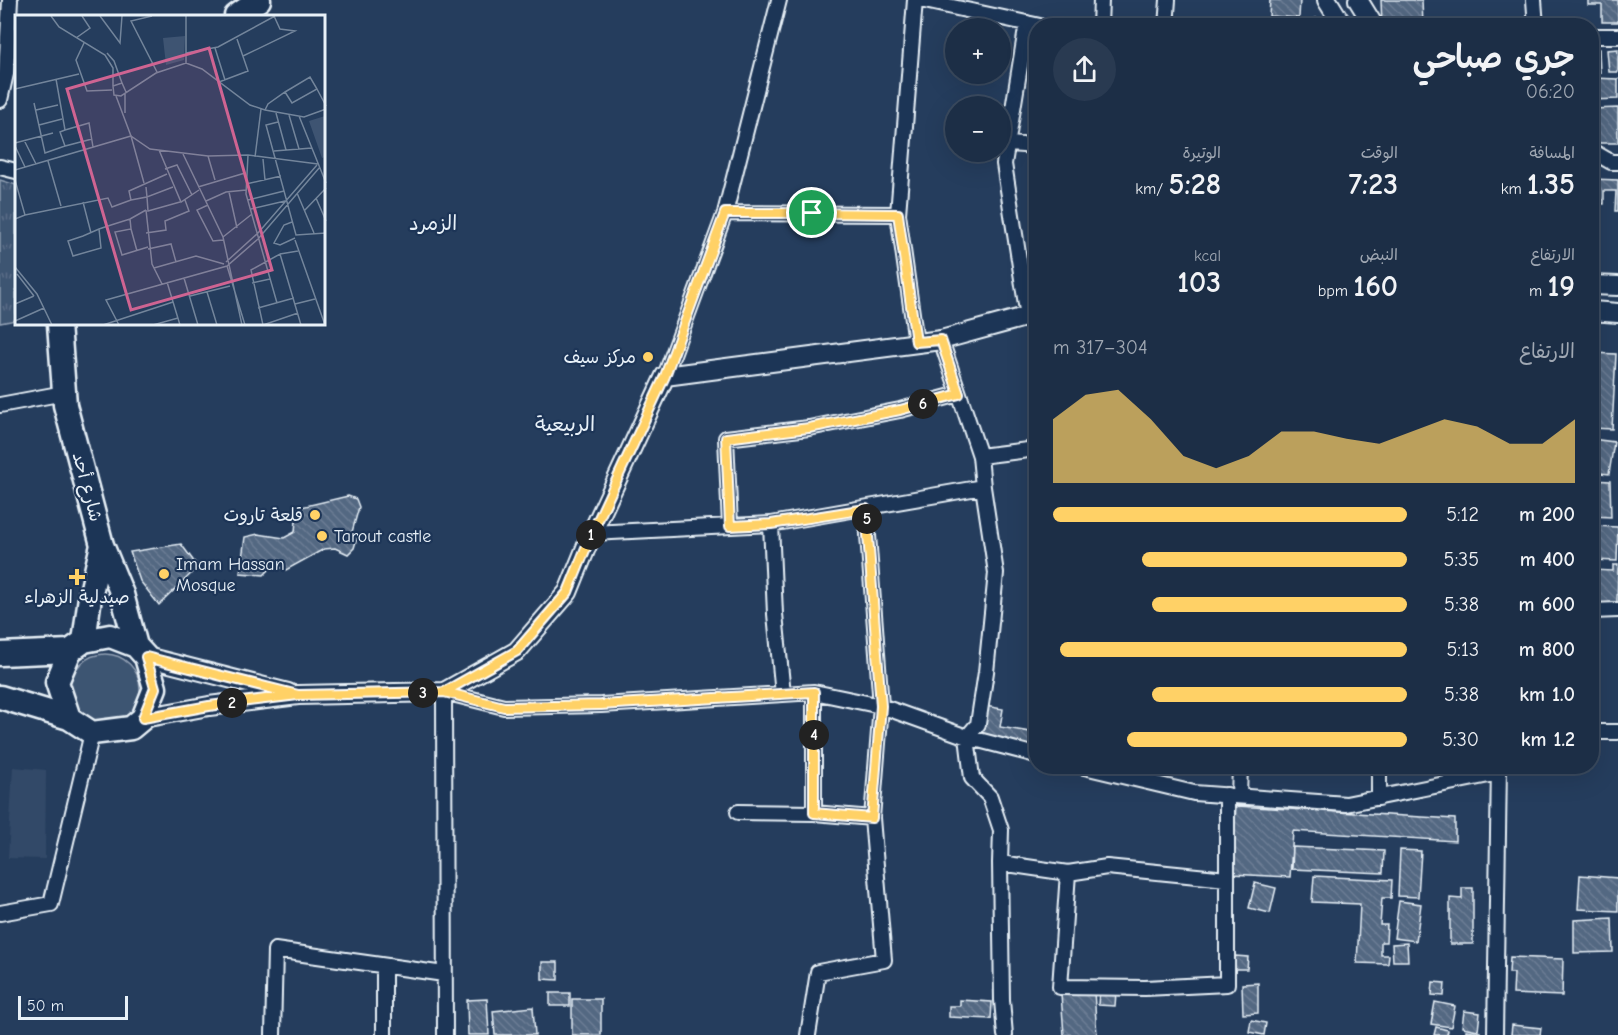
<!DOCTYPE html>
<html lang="ar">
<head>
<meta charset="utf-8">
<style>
  body { margin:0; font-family:"Comic Neue","Playpen Sans Arabic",sans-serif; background:#293a51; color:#f1f3f6; direction:rtl; height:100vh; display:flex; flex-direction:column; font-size:22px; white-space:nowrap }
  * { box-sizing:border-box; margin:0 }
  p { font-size:20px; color:#a0a8b3 }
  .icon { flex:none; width:33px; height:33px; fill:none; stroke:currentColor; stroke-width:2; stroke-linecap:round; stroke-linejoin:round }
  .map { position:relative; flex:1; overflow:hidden; direction:ltr }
  .panel { position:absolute; left:1029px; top:18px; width:570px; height:756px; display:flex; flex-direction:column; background:#1c2e46; border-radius:24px; box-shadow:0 6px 24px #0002,0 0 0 2px #3a4a5f; direction:rtl }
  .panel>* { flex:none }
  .controls { position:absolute; left:945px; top:18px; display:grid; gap:12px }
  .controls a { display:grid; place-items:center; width:66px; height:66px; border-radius:50%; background:#1c2e46; box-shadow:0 6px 24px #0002,0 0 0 2px #3a4a5f; font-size:30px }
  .scale { position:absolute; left:18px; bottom:15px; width:110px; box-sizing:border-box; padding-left:6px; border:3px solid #e8f1f8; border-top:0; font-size:16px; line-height:21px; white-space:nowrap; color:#e8f1f8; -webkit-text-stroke:4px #1d3557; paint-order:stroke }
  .pin { position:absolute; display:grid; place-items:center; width:51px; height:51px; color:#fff; margin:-26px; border:3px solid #fff; border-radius:50%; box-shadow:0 2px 6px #0007 }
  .km { position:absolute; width:30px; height:30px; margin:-15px; border-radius:50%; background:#222; color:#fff; font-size:16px; line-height:30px; text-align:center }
  .round { display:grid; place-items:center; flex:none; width:63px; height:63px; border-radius:32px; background:#293a51 }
  .head { display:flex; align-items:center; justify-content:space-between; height:102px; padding:0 24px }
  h1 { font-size:33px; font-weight:600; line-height:45px }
  .figures { display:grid; grid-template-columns:repeat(3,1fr); gap:9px; height:102px; padding:6px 24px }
  .figures div { display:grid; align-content:center }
  .figures b { font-size:30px; font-weight:600 }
  .figures small { font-size:16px; font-weight:400 }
  .figures p { font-size:16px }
  .chart { height:168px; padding:12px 24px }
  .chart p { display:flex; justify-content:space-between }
  .chart svg { width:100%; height:108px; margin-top:6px; fill:#ffd166; opacity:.7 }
  ul { padding:0 24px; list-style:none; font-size:20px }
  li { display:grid; grid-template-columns:96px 72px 1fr; align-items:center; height:45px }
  li i { height:15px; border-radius:8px; background:#ffd166 }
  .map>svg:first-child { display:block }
</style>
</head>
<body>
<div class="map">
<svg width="1618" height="1035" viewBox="0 0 1618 1035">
  <defs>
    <pattern id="park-tufts" width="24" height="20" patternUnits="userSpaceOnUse" patternTransform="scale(1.5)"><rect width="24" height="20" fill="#3e5472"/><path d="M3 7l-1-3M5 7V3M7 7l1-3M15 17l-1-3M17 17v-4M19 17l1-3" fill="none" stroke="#5a6d87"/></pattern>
    <pattern id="building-back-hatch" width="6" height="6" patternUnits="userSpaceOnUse" patternTransform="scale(1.5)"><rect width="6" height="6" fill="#536782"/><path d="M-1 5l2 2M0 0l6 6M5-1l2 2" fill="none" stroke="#6c7d94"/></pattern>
  </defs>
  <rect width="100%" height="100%" fill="#253d5d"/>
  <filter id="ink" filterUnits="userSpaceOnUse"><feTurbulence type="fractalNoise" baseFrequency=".0167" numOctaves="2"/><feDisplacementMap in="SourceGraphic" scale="12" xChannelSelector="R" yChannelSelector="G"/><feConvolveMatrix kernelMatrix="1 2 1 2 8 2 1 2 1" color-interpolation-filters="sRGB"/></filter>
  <g filter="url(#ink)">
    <path fill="#334a68" d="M13 767 46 770 45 859 8 858Z"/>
    <path fill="#3e5472" stroke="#93a2b5" stroke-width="1.5" d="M70 689a35 35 0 1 1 70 0a35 35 0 1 1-70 0Z"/>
    <path fill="url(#park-tufts)" stroke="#93a2b5" stroke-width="1.5" d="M0 180 16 185V320L0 323Z"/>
    <path fill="url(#building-back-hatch)" stroke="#e8f1f8" stroke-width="1.5" d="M1270 0H1300L1299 18 1269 16Z
      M1381 0H1422L1423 26H1382Z
      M1588 0H1618V22H1602V5H1588Z
      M1599 49 1600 73H1592V50Z
      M1618 49V72H1609L1607 50Z
      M1592 78 1618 79V99L1592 100Z
      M1618 108V143H1592V109Z
      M1592 179 1618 180V211H1615L1616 191H1604V204L1592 203Z
      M1592 353 1616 354 1612 429 1592 428Z
      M1592 439 1614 442 1609 474 1592 472Z
      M1592 480 1610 481 1611 517 1592 516Z
      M348 496 356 499 359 507 352 532 357 538 354 548 348 554 335 548 324 549 286 570 277 566 270 569 264 575 240 573 245 537 258 534 284 538 295 532 297 508Z
      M1592 526 1618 527 1617 561 1592 560Z
      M181 544 198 567 159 605 140 581 130 552Z
      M1613 565H1618L1617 606 1592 605V570L1613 571Z
      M985 706 1003 709 1000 727 1036 733V748L979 738Z
      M1236 806 1455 819V841L1293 831 1290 877 1231 874Z
      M1293 847 1384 851 1383 873 1292 869Z
      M1400 850 1421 851 1418 897 1398 896Z
      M1580 875 1618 878V911L1578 909Z
      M1314 876 1392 880 1391 898H1382L1380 925H1387L1386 942H1381V955H1389L1388 964 1357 963 1360 904 1312 902Z
      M1255 883 1276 888 1270 913 1249 908Z
      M1462 888H1473V944H1450V898L1462 899Z
      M1399 901 1421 904 1416 941 1394 938Z
      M1612 918 1613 952 1574 953V920Z
      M1407 943 1408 961H1393L1392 944Z
      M1235 956 1248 957 1247 969H1234Z
      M1510 957 1563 959 1562 996 1513 994 1514 973H1509Z
      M542 962H558V980L542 979Z
      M1433 982 1445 983 1444 996 1432 995Z
      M1258 983V1013L1243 1014 1242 984Z
      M1094 992 1097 1035H1064L1061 994Z
      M1099 992 1116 993 1115 1006 1098 1005Z
      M550 993H570V1006H550Z
      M487 999 489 1035H468L467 1000Z
      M572 999H601V1035H572Z
      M960 1000 992 1002 991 1019 949 1017V1006H960Z
      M1435 1002 1455 1006 1451 1027 1431 1024Z
      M533 1007 535 1035H495L493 1011Z
      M1464 1011 1480 1013 1478 1030 1462 1027Z
      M1251 1020 1266 1023 1264 1035 1249 1032Z
      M1512 1025 1541 1028 1540 1035H1511Z
      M1436 1027 1448 1030 1447 1035H1434Z
      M1466 1030 1480 1032 1479 1035H1466Z"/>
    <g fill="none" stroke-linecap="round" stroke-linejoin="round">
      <g stroke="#e8f1f8" stroke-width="18">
        <path id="minor" d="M915 0 898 214 916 342
          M920 0 1040 26
          M1534 0 1536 26
          M1027 23 1004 164 1028 317
          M1100 26 1101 0
          M1166 26 1168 0
          M1318 26H1344
          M1592 36H1618
          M0 100 6 74 10 0
          M1008 144 1036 146
          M1592 151 1611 162H1618
          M0 167 16 171
          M725 213 898 214
          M665 376 725 213 779 0
          M0 405 64 393
          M980 456 1036 449
          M771 524 775 614 783 694 814 692V813L872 818 884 960 818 972 808 1035
          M730 526 726 438 809 428 900 410 959 394
          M592 533 771 524 983 487 980 456 941 340
          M1592 611 1618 610
          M814 692 881 706 866 509
          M1592 732H1618
          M1080 766 1194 793 1346 804 1499 773
          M1379 766V798
          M1239 796 1240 766
          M738 812 814 813
          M872 818 881 706 967 737 978 724 986 672 996 573 983 487
          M1000 863 1001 830 990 797 972 778 967 737 1036 755
          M1068 873 1107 867 1227 879
          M0 913 51 904 92 733
          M273 1035 275 950 444 974
          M384 1035V966
          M445 1035 444 692 504 707 601 705 783 694
          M1005 1035 1002 1000 1000 863 1068 873 1060 987 1145 988 1227 984V795
          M1495 1035 1499 766"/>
      </g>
      <g stroke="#e8f1f8" stroke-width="22">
        <path id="tertiary" d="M1327 0 1343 26
          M1358 0 1374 26
          M1592 285 1618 286
          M1592 311 1618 313
          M146 657 288 693
          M143 718 209 706 298 695 444 692 517 651 568 592 592 533 665 376 941 340 1036 314"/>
      </g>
      <g stroke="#e8f1f8" stroke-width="27">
        <path id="primary" d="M236 16 259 0
          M59 324 65 405 102 545 122 594 136 646 146 657 155 688 143 718 131 728 92 733 69 718 57 682 70 651 84 641 110 636 136 646
          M84 641 90 597 102 545
          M0 654 70 651
          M0 697 69 718"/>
      </g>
      <use href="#minor" stroke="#1d3557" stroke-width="14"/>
      <use href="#tertiary" stroke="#1d3557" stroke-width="18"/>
      <use href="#primary" stroke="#1d3557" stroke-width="22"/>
    </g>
  </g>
  <g fill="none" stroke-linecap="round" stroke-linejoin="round" filter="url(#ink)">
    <g stroke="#fff" stroke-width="12">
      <path id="route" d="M812 213H725L665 376 592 533 568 592 517 651 444 692 298 695 209 706 143 718 155 688 146 657 298 695 444 692 504 707 601 705 814 692V813L872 818 881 706 866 509 771 524 730 526 726 438 809 428 900 410 959 394 941 340 916 342 898 214 812 213"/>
    </g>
    <use href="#route" stroke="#ffd166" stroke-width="8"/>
  </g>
  <g fill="#ffd166" stroke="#1d3557" stroke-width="2">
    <circle cx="648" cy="357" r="6"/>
    <circle cx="315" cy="515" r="6"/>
    <circle cx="322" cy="536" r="6"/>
    <circle cx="164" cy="574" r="6"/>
    <path d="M74 568h6v6h6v6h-6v6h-6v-6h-6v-6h6z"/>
  </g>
  <g text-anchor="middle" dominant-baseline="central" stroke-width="4.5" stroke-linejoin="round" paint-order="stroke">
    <g font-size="18" fill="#e8f1f8" stroke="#1d3557" text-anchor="end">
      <text x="636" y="357">مركز سيف</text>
      <text x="303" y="515">قلعة تاروت</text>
      <text x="334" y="536" text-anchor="start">Tarout castle</text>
      <text x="176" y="564" text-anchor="start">Imam Hassan<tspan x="176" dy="21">Mosque</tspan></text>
      <text x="77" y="597" text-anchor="middle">صيدلية الزهراء</text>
    </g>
    <g font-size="18" fill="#e8f1f8" stroke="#1d3557">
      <text transform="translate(87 487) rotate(75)">شارع أحد</text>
    </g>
    <g font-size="20" fill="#e8f1f8" stroke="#1d3557">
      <text x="433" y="223">الزمرد</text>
    </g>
    <g font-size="21" fill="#e8f1f8" stroke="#1d3557">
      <text x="565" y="424">الربيعية</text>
    </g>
  </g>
  <g transform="translate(15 15)">
    <rect width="310" height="310" fill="#253d5d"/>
    <path d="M170 21 169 45 151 50 148 23ZM310 101V142L307 143 294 106Z" fill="#3e5472"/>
    <path fill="none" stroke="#73859b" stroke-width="1.5" d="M36 1 44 12 90 40 98 53V71M85 1 105 28 107 1M137 1 116 6 142 57M61 23 75 13 67 1M69 28 61 45 72 76 97 75M200 33 210 65M92 38 99 46 107 68M171 38 203 32 260 1M228 41 280 16 265 14 259 1M171 48V1M41 64 50 115 74 108 78 132M204 67 233 56 222 24M0 74 64 59M302 74 311 91M111 77 107 68 98 71 99 80 106 81 141 58 171 48 187 54 235 90 250 95 289 102 311 94M110 79V98M101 81 116 121 135 134 193 141 233 140 303 149M19 88 30 138 50 131M21 95 43 90M250 95 253 89 270 77 295 62 302 74 277 88 270 77M261 98 271 135M274 100 284 134M284 101 311 168M263 107 251 110 281 220 311 218M24 110 47 104M50 115 45 117 50 131 77 124M9 125 21 149M0 128 38 118M0 131 10 152M144 135 166 187 184 175M259 136 297 133M168 139 208 222 227 310M233 140 231 179 262 288M193 141 200 165M240 142 246 94M248 144 250 165M33 146 46 191M150 154 162 150 177 180M0 155 116 121 129 168M0 165 10 200 0 204M231 169 266 161M131 172 132 182 158 172M183 172 230 158M214 177 222 213M282 178 299 218M301 183 311 206M116 185 132 182 133 196 165 187M233 185 269 176M191 186 211 177 231 175M68 187 76 218M193 190 182 195 198 226 208 225M236 194 270 186M131 195 137 249 147 269M289 196 311 173M10 200 93 183 97 192 116 185 114 176 152 159M115 204 131 195M277 207 269 210 259 228 265 230 280 223M84 214 86 233 58 241 53 226 68 221 84 214 96 210 115 204 116 214 100 217 107 240 133 232M116 214 122 236M131 218 151 215 150 206 174 196 170 185M208 222 237 199M280 225 310 310M133 234 156 229 161 247M265 239 283 236M211 247 243 218 302 150M212 251 230 310M0 252 22 279 37 310M139 253 181 241 209 249M2 259 19 281M169 263 183 310M152 267 165 310M237 268 255 264M192 277 202 310M175 281 215 271M0 289 19 281M280 289 300 284M243 293 279 283M0 306 29 293M88 310 158 287M104 310 91 285 212 251 243 224 305 152M138 310 163 303M248 310 236 255 265 239 286 310M248 310 283 298"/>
    <path fill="#cf6492" fill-opacity="0.15" stroke="#cf6492" stroke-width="3" d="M194 33 257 255 116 295 52 74Z"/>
    <rect width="310" height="310" fill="none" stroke="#e8f1f8" stroke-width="3"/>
  </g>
</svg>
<div class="controls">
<a>+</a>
<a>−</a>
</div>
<div class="scale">50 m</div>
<div class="pin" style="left:812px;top:213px;background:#1e9e55"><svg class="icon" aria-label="arrive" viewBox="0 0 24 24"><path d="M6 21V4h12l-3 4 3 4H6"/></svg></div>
<b class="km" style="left:591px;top:535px">1</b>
<b class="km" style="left:232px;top:703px">2</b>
<b class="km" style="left:423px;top:693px">3</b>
<b class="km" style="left:814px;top:735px">4</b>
<b class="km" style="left:867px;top:519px">5</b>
<b class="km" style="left:923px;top:404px">6</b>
<section class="panel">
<div class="head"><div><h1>جري صباحي</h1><p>06:20</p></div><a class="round"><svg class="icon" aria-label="share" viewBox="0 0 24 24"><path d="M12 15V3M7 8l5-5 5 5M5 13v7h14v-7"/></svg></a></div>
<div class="figures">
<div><p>المسافة</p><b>1.35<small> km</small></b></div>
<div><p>الوقت</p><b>7:23</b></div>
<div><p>الوتيرة</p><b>5:28<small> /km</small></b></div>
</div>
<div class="figures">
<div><p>الارتفاع</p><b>19<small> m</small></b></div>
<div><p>النبض</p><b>160<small> bpm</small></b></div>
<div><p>kcal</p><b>103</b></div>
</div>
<div class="chart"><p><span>الارتفاع</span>304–317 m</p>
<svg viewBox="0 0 160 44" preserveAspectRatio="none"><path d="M0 44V18L10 8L20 6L30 18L40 33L50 38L60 33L70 23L80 23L90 26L100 28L110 23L120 18L130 21L140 28L150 28L160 18V44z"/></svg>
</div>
<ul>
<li><b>200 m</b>5:12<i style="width:100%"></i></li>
<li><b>400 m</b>5:35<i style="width:75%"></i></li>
<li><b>600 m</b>5:38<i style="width:72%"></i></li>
<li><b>800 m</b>5:13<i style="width:98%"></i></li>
<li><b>1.0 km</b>5:38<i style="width:72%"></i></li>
<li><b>1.2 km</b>5:30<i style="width:79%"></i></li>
</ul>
</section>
</div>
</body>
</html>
